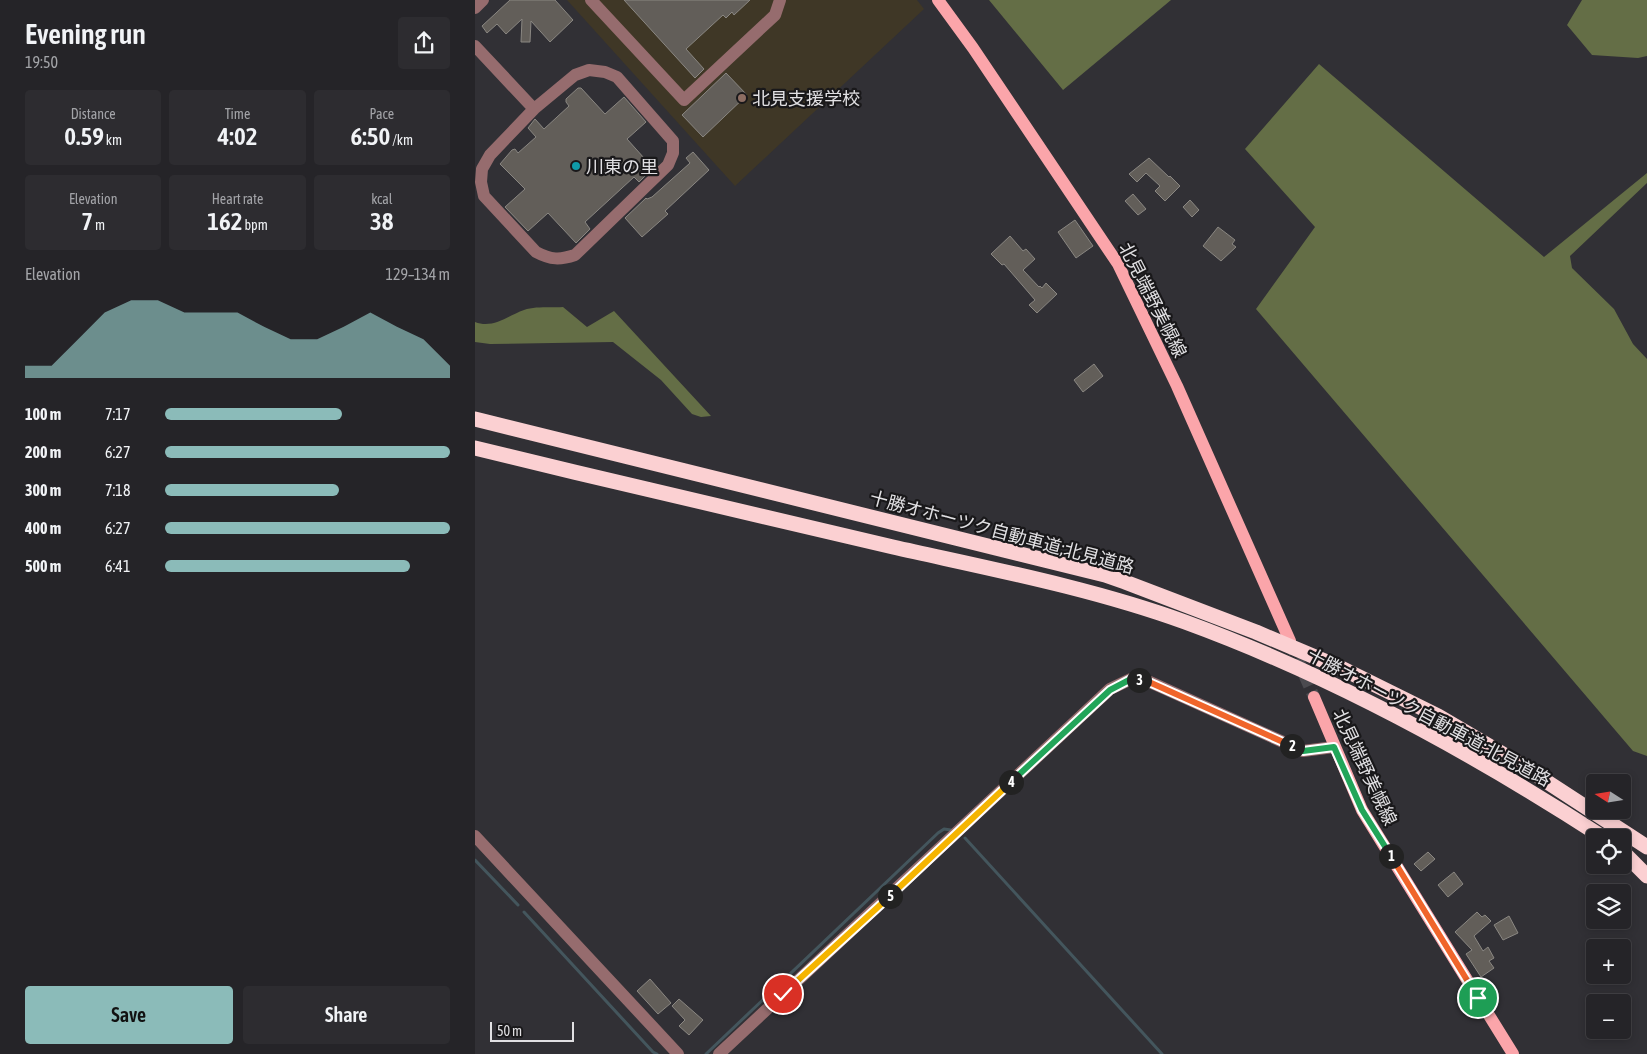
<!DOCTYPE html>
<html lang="en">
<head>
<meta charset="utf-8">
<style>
  body { margin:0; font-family:"Asap Condensed","Noto Sans JP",sans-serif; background:#2d2c30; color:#f1f3f6; height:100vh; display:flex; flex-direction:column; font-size:19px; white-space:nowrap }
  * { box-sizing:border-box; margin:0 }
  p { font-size:16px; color:#a3a4a8 }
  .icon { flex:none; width:28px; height:28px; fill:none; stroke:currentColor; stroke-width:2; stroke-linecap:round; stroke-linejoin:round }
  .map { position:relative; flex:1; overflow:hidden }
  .panel { display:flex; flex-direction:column; background:#252428; width:475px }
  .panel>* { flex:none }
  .needle { width:32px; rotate:282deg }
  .fabs { position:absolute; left:1111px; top:774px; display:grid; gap:10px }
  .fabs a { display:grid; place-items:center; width:45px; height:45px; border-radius:5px; background:#252428; box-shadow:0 2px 8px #0003,0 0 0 1px #424145; font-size:25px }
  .scale { position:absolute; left:15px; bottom:12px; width:84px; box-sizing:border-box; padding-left:5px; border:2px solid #e1e0e3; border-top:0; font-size:14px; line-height:18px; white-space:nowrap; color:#e1e0e3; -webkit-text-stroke:4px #19181a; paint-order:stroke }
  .pin { position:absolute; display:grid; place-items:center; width:42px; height:42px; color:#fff; margin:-21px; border:2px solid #fff; border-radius:50%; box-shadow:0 1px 5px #0007 }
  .km { position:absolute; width:25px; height:25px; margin:-12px; border-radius:50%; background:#222; color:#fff; font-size:14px; line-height:25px; text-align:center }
  .round { display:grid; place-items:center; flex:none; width:52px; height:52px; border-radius:5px; background:#2d2c30 }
  .summary { display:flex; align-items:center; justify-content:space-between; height:85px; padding:0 25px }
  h1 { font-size:28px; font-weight:600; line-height:38px }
  .metrics { display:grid; grid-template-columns:repeat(3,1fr); gap:8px; height:85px; padding:5px 25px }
  .metrics div { display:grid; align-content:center; border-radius:5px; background:#2d2c30; text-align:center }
  .metrics b { font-size:25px; font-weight:600 }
  .metrics small { font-size:14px; font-weight:400 }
  .metrics p { font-size:14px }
  .chart { height:140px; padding:10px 25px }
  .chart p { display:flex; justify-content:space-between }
  .chart svg { width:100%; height:90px; margin-top:5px; fill:#8bbbb9; opacity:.7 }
  .action { display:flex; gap:10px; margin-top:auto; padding:10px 25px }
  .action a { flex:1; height:58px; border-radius:5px; background:#8bbbb9; color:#111; font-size:20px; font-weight:600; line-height:58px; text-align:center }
  .action a+a { background:#2d2c30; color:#f1f3f6 }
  ul { padding:0 25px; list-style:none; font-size:16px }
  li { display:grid; grid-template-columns:80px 60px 1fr; align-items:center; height:38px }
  li i { height:12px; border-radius:6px; background:#8bbbb9 }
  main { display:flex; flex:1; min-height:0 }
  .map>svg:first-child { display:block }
</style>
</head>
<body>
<main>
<section class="panel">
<div class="summary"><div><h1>Evening run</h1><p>19:50</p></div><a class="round"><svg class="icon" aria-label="share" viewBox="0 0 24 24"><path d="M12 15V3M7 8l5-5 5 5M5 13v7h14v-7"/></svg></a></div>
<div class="metrics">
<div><p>Distance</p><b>0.59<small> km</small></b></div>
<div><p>Time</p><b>4:02</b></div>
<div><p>Pace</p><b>6:50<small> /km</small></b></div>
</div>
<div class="metrics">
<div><p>Elevation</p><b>7<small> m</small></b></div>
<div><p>Heart rate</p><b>162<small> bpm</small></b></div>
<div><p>kcal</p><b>38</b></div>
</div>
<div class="chart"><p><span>Elevation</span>129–134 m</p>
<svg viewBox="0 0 160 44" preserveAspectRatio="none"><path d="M0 44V38L10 38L20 25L30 12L40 6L50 6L60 12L70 12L80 12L90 19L100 25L110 25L120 19L130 12L140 19L150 25L160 38V44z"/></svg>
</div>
<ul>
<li><b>100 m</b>7:17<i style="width:62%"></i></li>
<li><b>200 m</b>6:27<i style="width:100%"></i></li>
<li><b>300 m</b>7:18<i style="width:61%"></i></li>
<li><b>400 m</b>6:27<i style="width:100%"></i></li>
<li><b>500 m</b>6:41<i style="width:86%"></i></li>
</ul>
<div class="action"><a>Save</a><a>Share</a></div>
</section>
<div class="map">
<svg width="1172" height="1054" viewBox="0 0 1172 1054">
  <rect width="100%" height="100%" fill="#313035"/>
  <path fill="#3f3726" d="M92 0H442L449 9 260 186Z"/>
  <path fill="#646e46" d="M514 0H696L588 90Z
    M1107 0H1172V56L1163 58 1117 55 1092 25Z
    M844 64 1069 257 1172 173V183L1095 256 1097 268 1139 309 1158 344 1172 359V756L1158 751 781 309 840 227 770 149Z
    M88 307 112 327 139 311 236 416 226 417 217 414 186 380 138 342 15 344 0 342V322C18 329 32 316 49 310 60 306 76 308 88 307Z"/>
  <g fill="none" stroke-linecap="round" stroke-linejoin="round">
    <path stroke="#44565d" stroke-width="3" d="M490 838 687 1054
      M0 860 43 905
      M49 912 178 1052 182 1054
      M231 1054 463 833 469 829 476 830"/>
  </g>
  <path fill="#625e59" stroke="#8a8782" d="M35 0H80L98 20 75 42 56 21 55 42H46L47 19 31 34 22 24 12 33 7 26Z
    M149 0H275L259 15 257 12 251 18 248 15 211 49 229 69 220 78Z
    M251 73 272 95 228 137 207 115Z
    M103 88H106L130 114 149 97 171 122 152 139 178 168 164 182 159 177 110 222 115 229 101 243 73 213 53 231 30 207 50 189 25 164 37 150 40 149 43 153 61 137 53 128 60 119 69 129 94 106 91 102V99Z
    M218 152 234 170 190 211 193 214 167 237 150 218 171 198 172 199 177 197 215 163 211 158Z
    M674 158 694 177 695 176 705 186 690 201 680 191 685 186 671 173 662 182 654 174Z
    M658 194 671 209 663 215 650 201Z
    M715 200 724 210 717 217 708 207Z
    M600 220 618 246 601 258 583 232Z
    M743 227 760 240 757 244 761 247 746 261 728 246Z
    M535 236 548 251 551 249 560 259 548 270 564 287 565 286 567 288 571 283 582 294 562 313 554 305 560 300 554 293 529 264 527 265 516 254Z
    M619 364 628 376 608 392 599 380Z
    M953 852 960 859 946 871 939 864Z
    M979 872 988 884 973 897 963 885Z
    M1002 912 1007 917 1010 915 1016 921 999 936 1008 951 1013 947 1019 958 1014 961 1019 968 1006 977 991 954 997 950 980 932Z
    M1034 916 1043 933 1028 940 1019 925Z
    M175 979 196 1003 183 1014 162 991Z
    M204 999 228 1020 214 1035 204 1026 210 1020 197 1006Z"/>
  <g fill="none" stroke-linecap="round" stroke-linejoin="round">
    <path stroke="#4b4a4f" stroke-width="12" stroke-dasharray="12 6" stroke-linecap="butt" d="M815 642 839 697"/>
    <path stroke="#966c6e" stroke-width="12" d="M116 0 209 100 300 15 305 0
      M0 8 8 0
      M0 46 59 109
      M114 70 130 72 142 77 198 141V153L193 165 100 255C85 260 76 260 61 252L9 196 6 182 7 169 15 155 59 109 100 75Z
      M0 836 203 1054
      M244 1054 635 689 656 679 675 682 828 751 859 747"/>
    <path stroke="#fba5aa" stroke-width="12" d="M463 0 498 48 643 264 702 386 815 641
      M839 697 887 810 1038 1054"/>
    <path stroke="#fbd0d2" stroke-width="15" d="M0 419 630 575 650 582 781 632 866 668 963 716 1043 763 1172 847
      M0 448C139 482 278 515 418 547 516 569 616 588 710 622 858 676 998 753 1129 838
      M1148 852 1172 876"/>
  </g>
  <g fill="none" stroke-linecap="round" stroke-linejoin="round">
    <g stroke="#fff" stroke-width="10">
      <path id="split-1" d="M916 856 1003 998"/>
    </g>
    <g stroke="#fff" stroke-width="10">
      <path id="split-2" d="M817 746 828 751 859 747 887 810 916 856"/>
    </g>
    <g stroke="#fff" stroke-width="10">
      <path id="split-3" d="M664 680 674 682 817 746"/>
    </g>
    <g stroke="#fff" stroke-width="10">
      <path id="split-4" d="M536 782 635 690 656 679 664 680"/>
    </g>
    <g stroke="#fff" stroke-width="10">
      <path id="split-5" d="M415 896 536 782"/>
    </g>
    <g stroke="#fff" stroke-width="10">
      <path id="split-6" d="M308 994 415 896"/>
    </g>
    <use href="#split-1" stroke="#f0652b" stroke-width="6"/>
    <use href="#split-2" stroke="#22a559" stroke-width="6"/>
    <use href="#split-3" stroke="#f0652b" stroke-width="6"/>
    <use href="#split-4" stroke="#22a559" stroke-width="6"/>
    <use href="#split-5" stroke="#f5b400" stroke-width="6"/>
    <use href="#split-6" stroke="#f5b400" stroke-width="6"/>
  </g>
  <circle fill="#8d6e63" stroke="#19181a" stroke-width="2" cx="267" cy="98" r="5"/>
  <circle fill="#0f9aa8" stroke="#19181a" stroke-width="2" cx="101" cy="166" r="5"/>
  <g text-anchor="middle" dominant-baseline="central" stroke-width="4.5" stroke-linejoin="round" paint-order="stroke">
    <g font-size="18" fill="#e1e0e3" stroke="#19181a" text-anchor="start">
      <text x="277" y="98">北見支援学校</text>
      <text x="111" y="166">川東の里</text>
    </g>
    <g font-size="18" fill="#e1e0e3" stroke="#19181a">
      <text transform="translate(678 300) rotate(63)">北見端野美幌線</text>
      <text transform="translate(527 532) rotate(15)">十勝オホーツク自動車道;北見道路</text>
      <text transform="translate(954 717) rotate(28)">十勝オホーツク自動車道;北見道路</text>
      <text transform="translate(890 767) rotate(65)">北見端野美幌線</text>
    </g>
  </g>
</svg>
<div class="fabs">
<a><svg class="needle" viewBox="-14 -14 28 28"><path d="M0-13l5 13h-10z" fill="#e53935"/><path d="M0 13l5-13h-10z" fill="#a3a4a8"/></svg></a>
<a><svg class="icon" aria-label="locate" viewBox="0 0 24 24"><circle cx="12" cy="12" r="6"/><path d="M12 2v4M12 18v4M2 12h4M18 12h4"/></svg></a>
<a><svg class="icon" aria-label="layers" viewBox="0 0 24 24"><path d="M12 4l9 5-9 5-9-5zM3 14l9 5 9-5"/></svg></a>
<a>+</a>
<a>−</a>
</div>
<div class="scale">50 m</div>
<div class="pin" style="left:1003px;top:998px;background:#1e9e55"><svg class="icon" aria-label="arrive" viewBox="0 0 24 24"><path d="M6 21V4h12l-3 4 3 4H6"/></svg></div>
<div class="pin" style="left:308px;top:994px;background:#d93025"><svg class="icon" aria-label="check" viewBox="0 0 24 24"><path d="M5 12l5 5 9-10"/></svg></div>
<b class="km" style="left:916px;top:856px">1</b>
<b class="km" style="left:817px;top:746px">2</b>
<b class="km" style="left:664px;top:680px">3</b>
<b class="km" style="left:536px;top:782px">4</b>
<b class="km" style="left:415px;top:896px">5</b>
</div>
</main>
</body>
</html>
